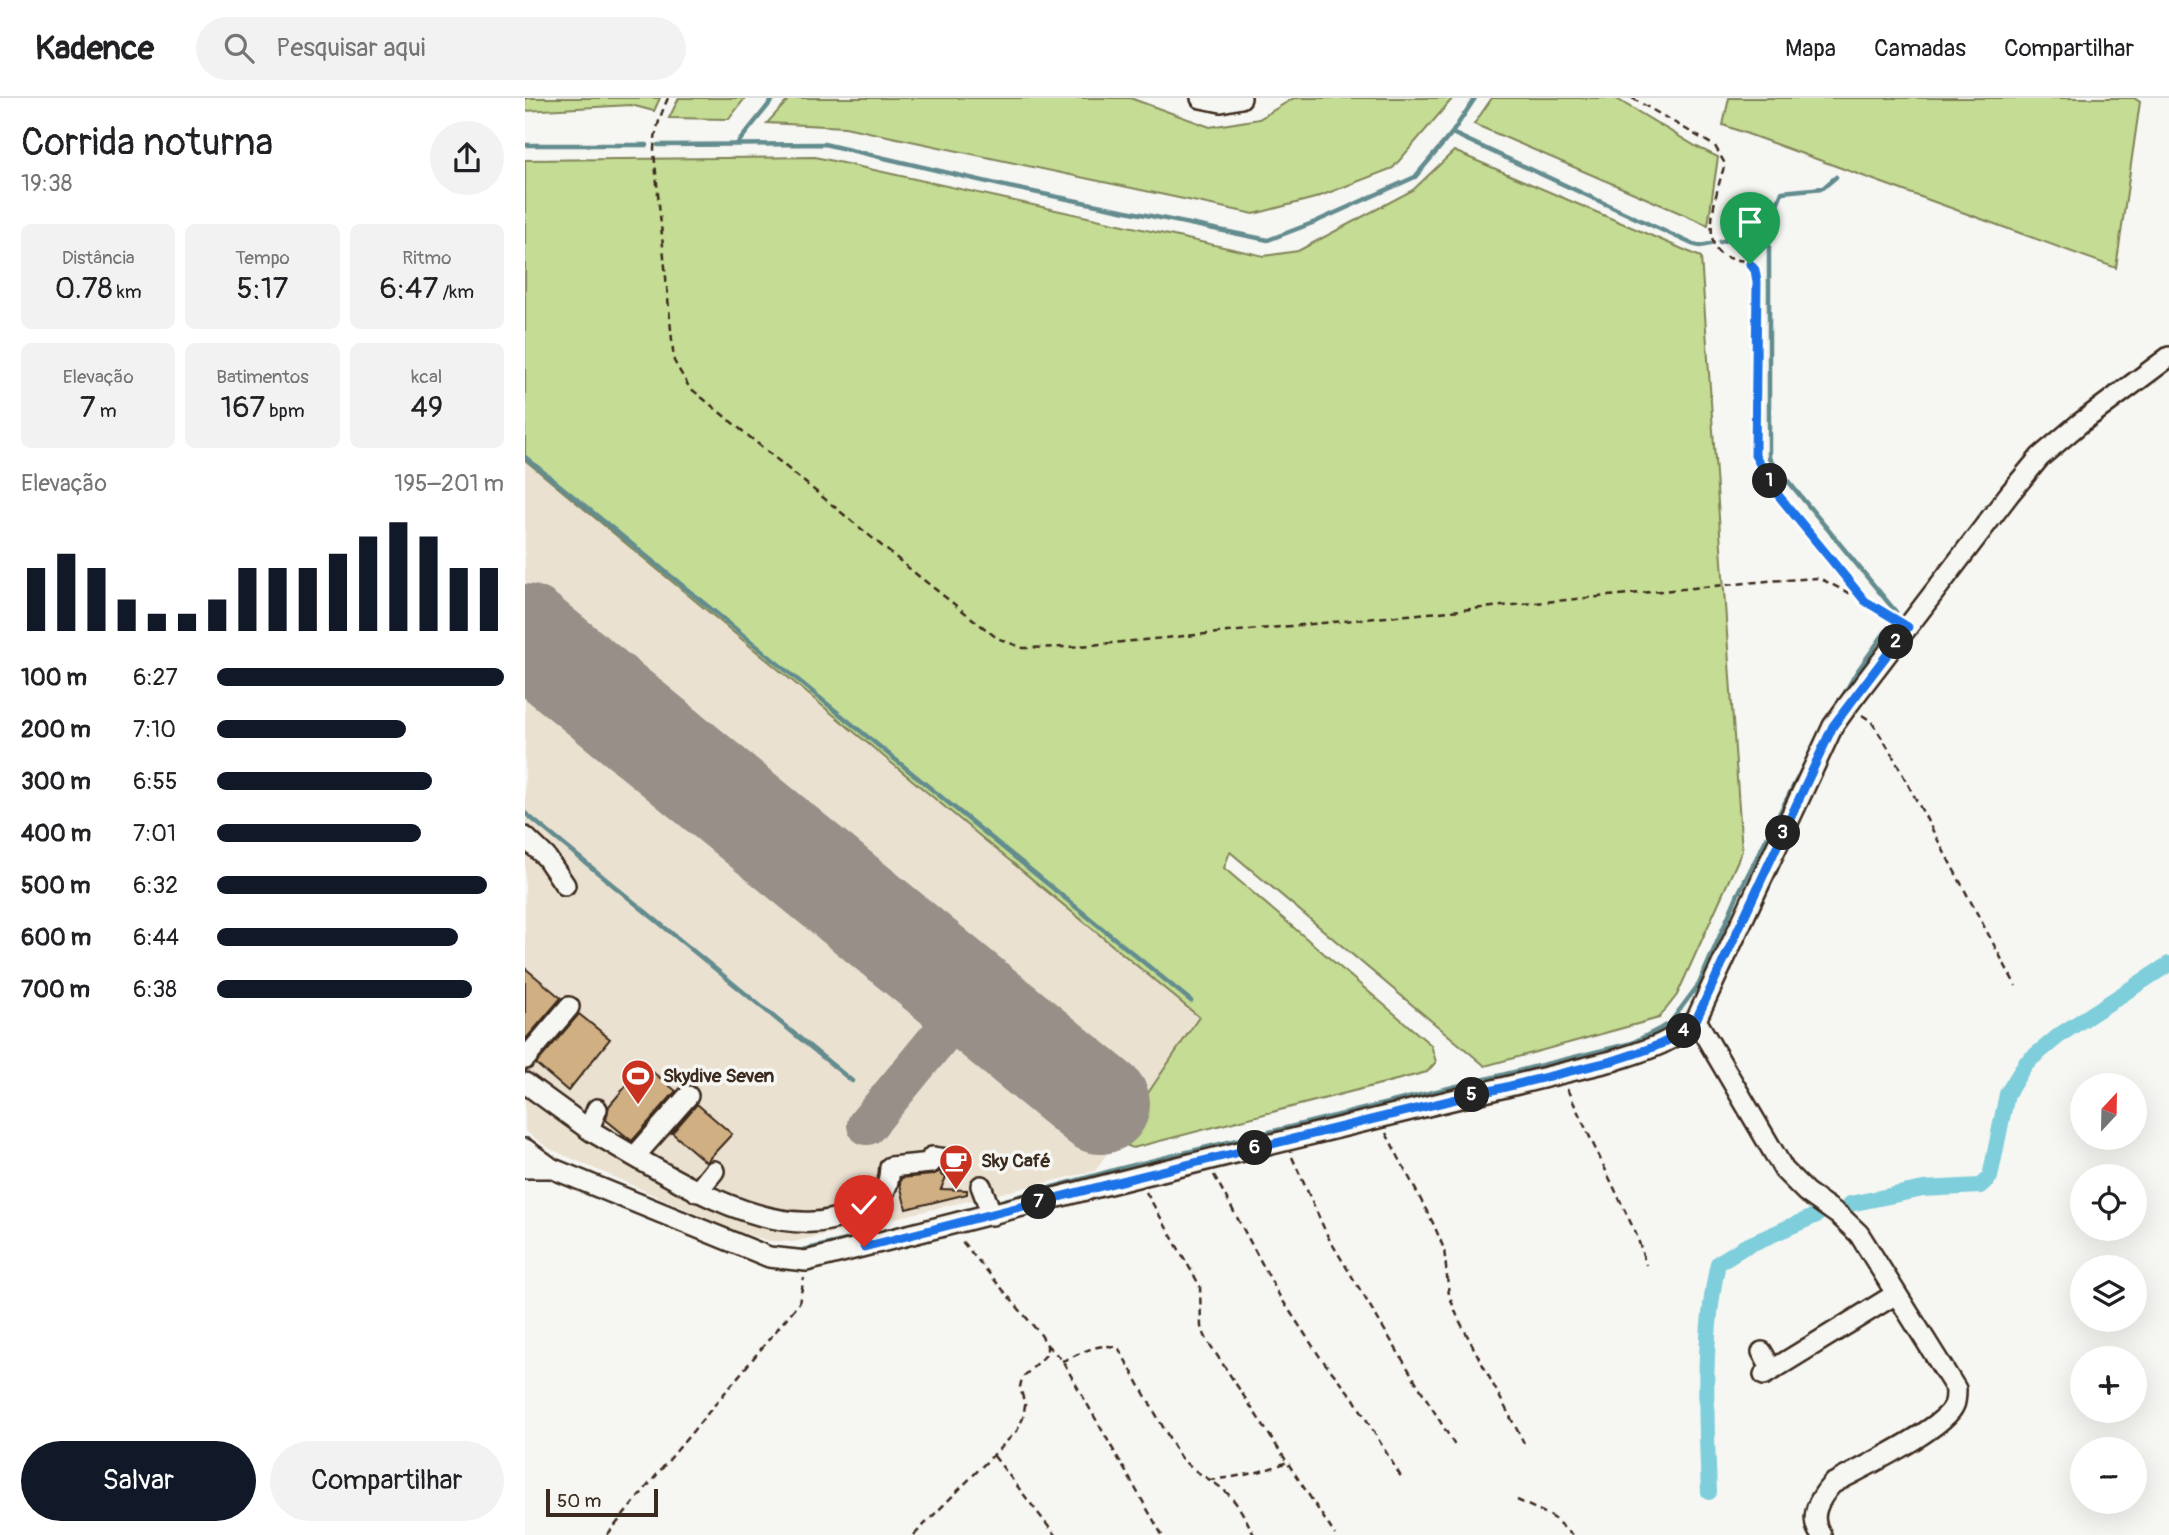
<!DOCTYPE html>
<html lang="pt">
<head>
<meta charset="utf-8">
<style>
  body { margin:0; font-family:Pangolin,sans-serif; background:#f2f2f2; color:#202124; height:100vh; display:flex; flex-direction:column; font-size:26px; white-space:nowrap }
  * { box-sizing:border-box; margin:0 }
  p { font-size:23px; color:#757577 }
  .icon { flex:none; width:38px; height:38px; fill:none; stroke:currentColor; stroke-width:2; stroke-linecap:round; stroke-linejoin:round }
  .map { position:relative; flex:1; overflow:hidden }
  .details { display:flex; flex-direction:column; background:#fff; width:525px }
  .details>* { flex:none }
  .needle { width:46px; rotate:22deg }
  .controls { position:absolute; left:1545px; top:975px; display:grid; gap:14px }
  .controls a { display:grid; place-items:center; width:77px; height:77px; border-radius:50%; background:#fff; box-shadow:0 7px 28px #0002; font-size:35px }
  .scale { position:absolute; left:21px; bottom:18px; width:112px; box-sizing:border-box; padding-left:7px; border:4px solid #3b2a1e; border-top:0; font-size:19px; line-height:24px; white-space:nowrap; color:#3b2a1e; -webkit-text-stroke:5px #f6f6f2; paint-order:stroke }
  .pin { position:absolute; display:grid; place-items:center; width:60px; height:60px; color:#fff; margin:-72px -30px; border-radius:50% 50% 50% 0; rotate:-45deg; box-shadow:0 0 7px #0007 }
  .pin .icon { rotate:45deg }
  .km { position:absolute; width:35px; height:35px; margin:-18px; border-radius:50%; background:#222; color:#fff; font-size:19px; line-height:35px; text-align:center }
  .round { display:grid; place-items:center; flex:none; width:74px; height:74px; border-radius:37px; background:#f2f2f2 }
  .headline { display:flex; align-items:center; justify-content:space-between; height:119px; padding:0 21px }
  h1 { font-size:38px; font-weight:600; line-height:52px }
  .figures { display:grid; grid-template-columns:repeat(3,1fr); gap:10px; height:119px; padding:7px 21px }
  .figures div { display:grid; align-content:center; border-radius:10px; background:#f2f2f2; text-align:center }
  .figures b { font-size:30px; font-weight:600 }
  .figures small { font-size:19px; font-weight:400 }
  .figures p { font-size:19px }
  .chart { height:196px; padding:14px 21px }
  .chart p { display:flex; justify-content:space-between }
  .chart svg { width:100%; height:126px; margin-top:7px; stroke:#111827; stroke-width:6 }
  .action { display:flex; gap:14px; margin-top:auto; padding:14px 21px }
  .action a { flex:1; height:80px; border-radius:42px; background:#111827; color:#fff; font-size:28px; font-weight:600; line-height:80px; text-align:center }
  .action a+a { background:#f2f2f2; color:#202124 }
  ul { padding:0 21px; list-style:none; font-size:23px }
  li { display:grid; grid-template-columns:112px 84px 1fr; align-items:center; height:52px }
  li i { height:18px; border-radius:9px; background:#111827 }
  header { display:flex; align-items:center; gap:42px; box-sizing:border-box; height:98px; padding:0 35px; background:#fff; border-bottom:2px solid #e0e0e0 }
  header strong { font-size:33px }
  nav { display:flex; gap:38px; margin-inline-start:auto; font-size:24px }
  .search { width:490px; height:63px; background:#f2f2f2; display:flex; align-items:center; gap:18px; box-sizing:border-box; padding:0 24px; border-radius:38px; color:#757577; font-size:26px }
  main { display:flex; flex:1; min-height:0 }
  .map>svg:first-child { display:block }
</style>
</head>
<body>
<header>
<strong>Kadence</strong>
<div class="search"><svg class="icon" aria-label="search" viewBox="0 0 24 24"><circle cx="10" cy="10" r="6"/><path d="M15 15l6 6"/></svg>Pesquisar aqui</div>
<nav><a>Mapa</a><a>Camadas</a><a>Compartilhar</a></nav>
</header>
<main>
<section class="details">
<div class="headline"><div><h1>Corrida noturna</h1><p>19:38</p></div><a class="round"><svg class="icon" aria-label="share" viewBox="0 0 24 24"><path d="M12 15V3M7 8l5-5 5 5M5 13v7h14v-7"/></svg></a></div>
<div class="figures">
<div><p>Distância</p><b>0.78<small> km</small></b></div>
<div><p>Tempo</p><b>5:17</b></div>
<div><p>Ritmo</p><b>6:47<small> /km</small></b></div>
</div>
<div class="figures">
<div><p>Elevação</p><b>7<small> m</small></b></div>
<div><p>Batimentos</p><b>167<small> bpm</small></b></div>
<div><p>kcal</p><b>49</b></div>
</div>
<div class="chart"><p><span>Elevação</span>195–201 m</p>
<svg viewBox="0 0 160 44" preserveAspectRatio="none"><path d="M5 44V22M15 44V17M25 44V22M35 44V33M45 44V38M55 44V38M65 44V33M75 44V22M85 44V22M95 44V22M105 44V17M115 44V11M125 44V6M135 44V11M145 44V22M155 44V22"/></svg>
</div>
<ul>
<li><b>100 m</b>6:27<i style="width:100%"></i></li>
<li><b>200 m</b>7:10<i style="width:66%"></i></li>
<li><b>300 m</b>6:55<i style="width:75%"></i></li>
<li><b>400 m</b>7:01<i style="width:71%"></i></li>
<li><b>500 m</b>6:32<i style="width:94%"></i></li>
<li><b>600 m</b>6:44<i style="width:84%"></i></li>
<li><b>700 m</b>6:38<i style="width:89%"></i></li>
</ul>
<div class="action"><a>Salvar</a><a>Compartilhar</a></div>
</section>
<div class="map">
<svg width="1644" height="1437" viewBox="0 0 1644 1437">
  <rect width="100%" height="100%" fill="#f6f6f2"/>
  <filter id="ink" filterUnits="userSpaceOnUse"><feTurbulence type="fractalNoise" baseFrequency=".0143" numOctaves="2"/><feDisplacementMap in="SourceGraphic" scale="14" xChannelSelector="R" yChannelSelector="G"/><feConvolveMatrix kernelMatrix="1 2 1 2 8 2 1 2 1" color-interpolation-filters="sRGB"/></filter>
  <g filter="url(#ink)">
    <path fill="#ebe1d1" d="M0 362 675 919 570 1073 268 1144 244 1143 206 1131 25 1051 0 1033Z"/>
    <path fill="#c4dc93" stroke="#808358" stroke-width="2" d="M0 0H135L129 13 106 7 0 13Z
      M154 0H220L204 21 144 20Z
      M265 0H605L685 29 734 21 769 0H928L868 70 790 100 729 116 320 29 242 25Z
      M967 0H1090L1172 49 1193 59 1183 127 949 26Z
      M1204 0H1609L1615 4 1591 170 1198 27Z
      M929 53 1176 159 1217 753 1152 897 1134 920 960 968 705 754 699 770 906 947 911 964 902 974 608 1050 591 1043 674 919 0 362V62L290 59 739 158 773 153 888 92Z"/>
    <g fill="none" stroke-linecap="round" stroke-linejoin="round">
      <path stroke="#648c8f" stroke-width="4.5" d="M927 35 1167 146 1175 148 1185 146
        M212 46 249 0
        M0 47H122
        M133 47 299 46 484 89 743 142 790 124 890 79 927 35 950 0
        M1311 79 1298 90 1257 94 1244 127V360L1371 514
        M1195 144 1244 127
        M0 359 666 903
        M1315 603 1331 575 1363 530
        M0 715 327 983
        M477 1103 593 1071 1107 945 1144 926 1174 886 1213 796 1285 656
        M428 1116 447 1111
        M278 1152 386 1127"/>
      <path stroke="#7fcedb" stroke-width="16" d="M1325 1106 1398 1091 1455 1088 1465 1079 1482 996 1501 965 1536 936 1644 866
        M1184 1394C1181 1318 1177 1239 1193 1165L1219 1149 1292 1117"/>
      <path stroke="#989088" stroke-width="40" d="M342 1027 434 915 437 902 431 889"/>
      <path stroke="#989088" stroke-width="100" d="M0 536 575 1006"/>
    </g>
    <path fill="#d0af83" stroke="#3b2a1e" stroke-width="2" d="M0 870 36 900 0 942Z
      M54 916 85 941 43 993 11 966Z
      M119 967 151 993 107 1043 81 1022 84 1008Z
      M172 1006 207 1036 181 1064 147 1035Z
      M416 1073V1077L421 1079 416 1091 442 1092V1096L381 1111 375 1086 376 1080 407 1077Z"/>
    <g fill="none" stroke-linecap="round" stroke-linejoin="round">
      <g stroke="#3b2a1e" stroke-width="24">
        <path id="minor" d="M676 0 696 4 716 0
          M0 739 21 759 40 787
          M1171 922 1259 1072 1281 1094 1315 1118 1334 1136 1431 1291C1431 1296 1431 1303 1429 1307 1420 1331 1332 1372 1307 1386 1294 1401 1283 1419 1296 1437
          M0 961 44 909
          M0 985 66 1033
          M72 1011 66 1026V1033C127 1068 216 1128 288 1124 302 1124 316 1119 330 1115 354 1108 364 1094 365 1069L406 1065 407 1059 428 1062
          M0 1051 26 1070
          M110 1058 163 998
          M0 1070H26L244 1159 281 1163 612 1079 1087 963C1118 953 1147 946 1171 922L1308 628 1323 607 1485 395 1515 359 1554 326 1644 259
          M456 1088 467 1117
          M172 1094 189 1073
          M1237 1254 1247 1272
          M1239 1277 1371 1196"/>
      </g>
      <path stroke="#3b2a1e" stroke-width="2.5" stroke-dasharray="7 5" stroke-linecap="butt" d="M143 0C135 18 129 35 129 54L149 263 164 289 391 476 472 540 498 550 544 549 1242 483 1294 480 1340 503 1368 520
        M1107 0 1190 48 1200 66C1194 84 1175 145 1197 157 1216 167 1227 155 1232 184L1230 357 1249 392 1339 502
        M1337 617 1346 623 1364 651 1491 888
        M1042 991 1112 1138 1121 1167
        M861 1035 909 1127 919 1151 924 1197 933 1220 999 1345
        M767 1059 803 1139 932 1351
        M689 1077 754 1197 795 1259 829 1301 876 1379
        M621 1094 675 1188 676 1229 682 1242 810 1437
        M522 1247 537 1262 637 1437
        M537 1263C556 1256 575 1242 594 1251L655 1359C671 1377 689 1381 705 1398 715 1409 722 1423 729 1437
        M469 1358 530 1437
        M684 1382C712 1379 737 1375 762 1364
        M992 1402 1026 1418 1047 1437
        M82 1437 274 1205 279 1180
        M389 1437 492 1333 498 1320 500 1307 495 1289 497 1280 522 1256V1247L516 1237 435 1141"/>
      <use href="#minor" stroke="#f6f6f2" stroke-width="19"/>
    </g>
  </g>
  <g fill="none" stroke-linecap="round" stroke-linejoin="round" filter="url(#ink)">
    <g stroke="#fff" stroke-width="14">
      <path id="route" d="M339 1149 612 1079 1087 963C1118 953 1147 946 1171 922L1308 628 1383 529 1340 503 1249 392 1230 357 1232 184 1230 172 1225 166"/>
    </g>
    <use href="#route" stroke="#1a73e8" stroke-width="9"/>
  </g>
  <defs>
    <g id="stadium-pin" transform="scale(1.75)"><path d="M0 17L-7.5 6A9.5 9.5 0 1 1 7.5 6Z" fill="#c8321e" stroke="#f6f6f2"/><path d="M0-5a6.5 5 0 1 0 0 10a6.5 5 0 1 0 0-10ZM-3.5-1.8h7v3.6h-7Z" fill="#fff"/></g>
    <g id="cafe-pin" transform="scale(1.75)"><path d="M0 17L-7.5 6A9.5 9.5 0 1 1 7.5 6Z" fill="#c8321e" stroke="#f6f6f2"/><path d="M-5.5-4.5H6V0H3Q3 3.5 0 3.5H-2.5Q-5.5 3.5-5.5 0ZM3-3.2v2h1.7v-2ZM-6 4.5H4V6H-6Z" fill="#fff"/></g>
  </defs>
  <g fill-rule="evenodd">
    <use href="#stadium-pin" x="113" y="978"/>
    <use href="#cafe-pin" x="431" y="1063"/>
  </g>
  <g text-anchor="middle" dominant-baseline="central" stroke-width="7" stroke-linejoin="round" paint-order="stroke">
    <g font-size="19" font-weight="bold" fill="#3b2a1e" stroke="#f6f6f2" text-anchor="start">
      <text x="138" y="978">Skydive Seven</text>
      <text x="456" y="1063">Sky Café</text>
    </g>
  </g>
</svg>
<div class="controls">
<a><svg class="needle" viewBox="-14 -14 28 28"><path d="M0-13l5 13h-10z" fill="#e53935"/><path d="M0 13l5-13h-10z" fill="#757577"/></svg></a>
<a><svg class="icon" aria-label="locate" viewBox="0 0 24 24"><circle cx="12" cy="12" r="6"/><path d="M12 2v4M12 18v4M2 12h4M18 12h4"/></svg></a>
<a><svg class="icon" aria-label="layers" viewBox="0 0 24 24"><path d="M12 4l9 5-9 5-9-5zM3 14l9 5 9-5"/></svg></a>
<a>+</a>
<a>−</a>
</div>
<div class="scale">50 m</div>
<div class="pin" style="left:1225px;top:166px;background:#1e9e55"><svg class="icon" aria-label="arrive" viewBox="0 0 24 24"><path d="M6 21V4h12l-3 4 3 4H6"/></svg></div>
<div class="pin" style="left:339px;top:1149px;background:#d93025"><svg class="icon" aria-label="check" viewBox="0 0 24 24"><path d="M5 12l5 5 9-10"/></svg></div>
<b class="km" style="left:1245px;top:383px">1</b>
<b class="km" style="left:1371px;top:544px">2</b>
<b class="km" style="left:1258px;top:735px">3</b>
<b class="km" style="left:1159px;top:933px">4</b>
<b class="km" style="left:947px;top:997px">5</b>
<b class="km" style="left:730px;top:1050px">6</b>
<b class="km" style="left:514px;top:1104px">7</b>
</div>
</main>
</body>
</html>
